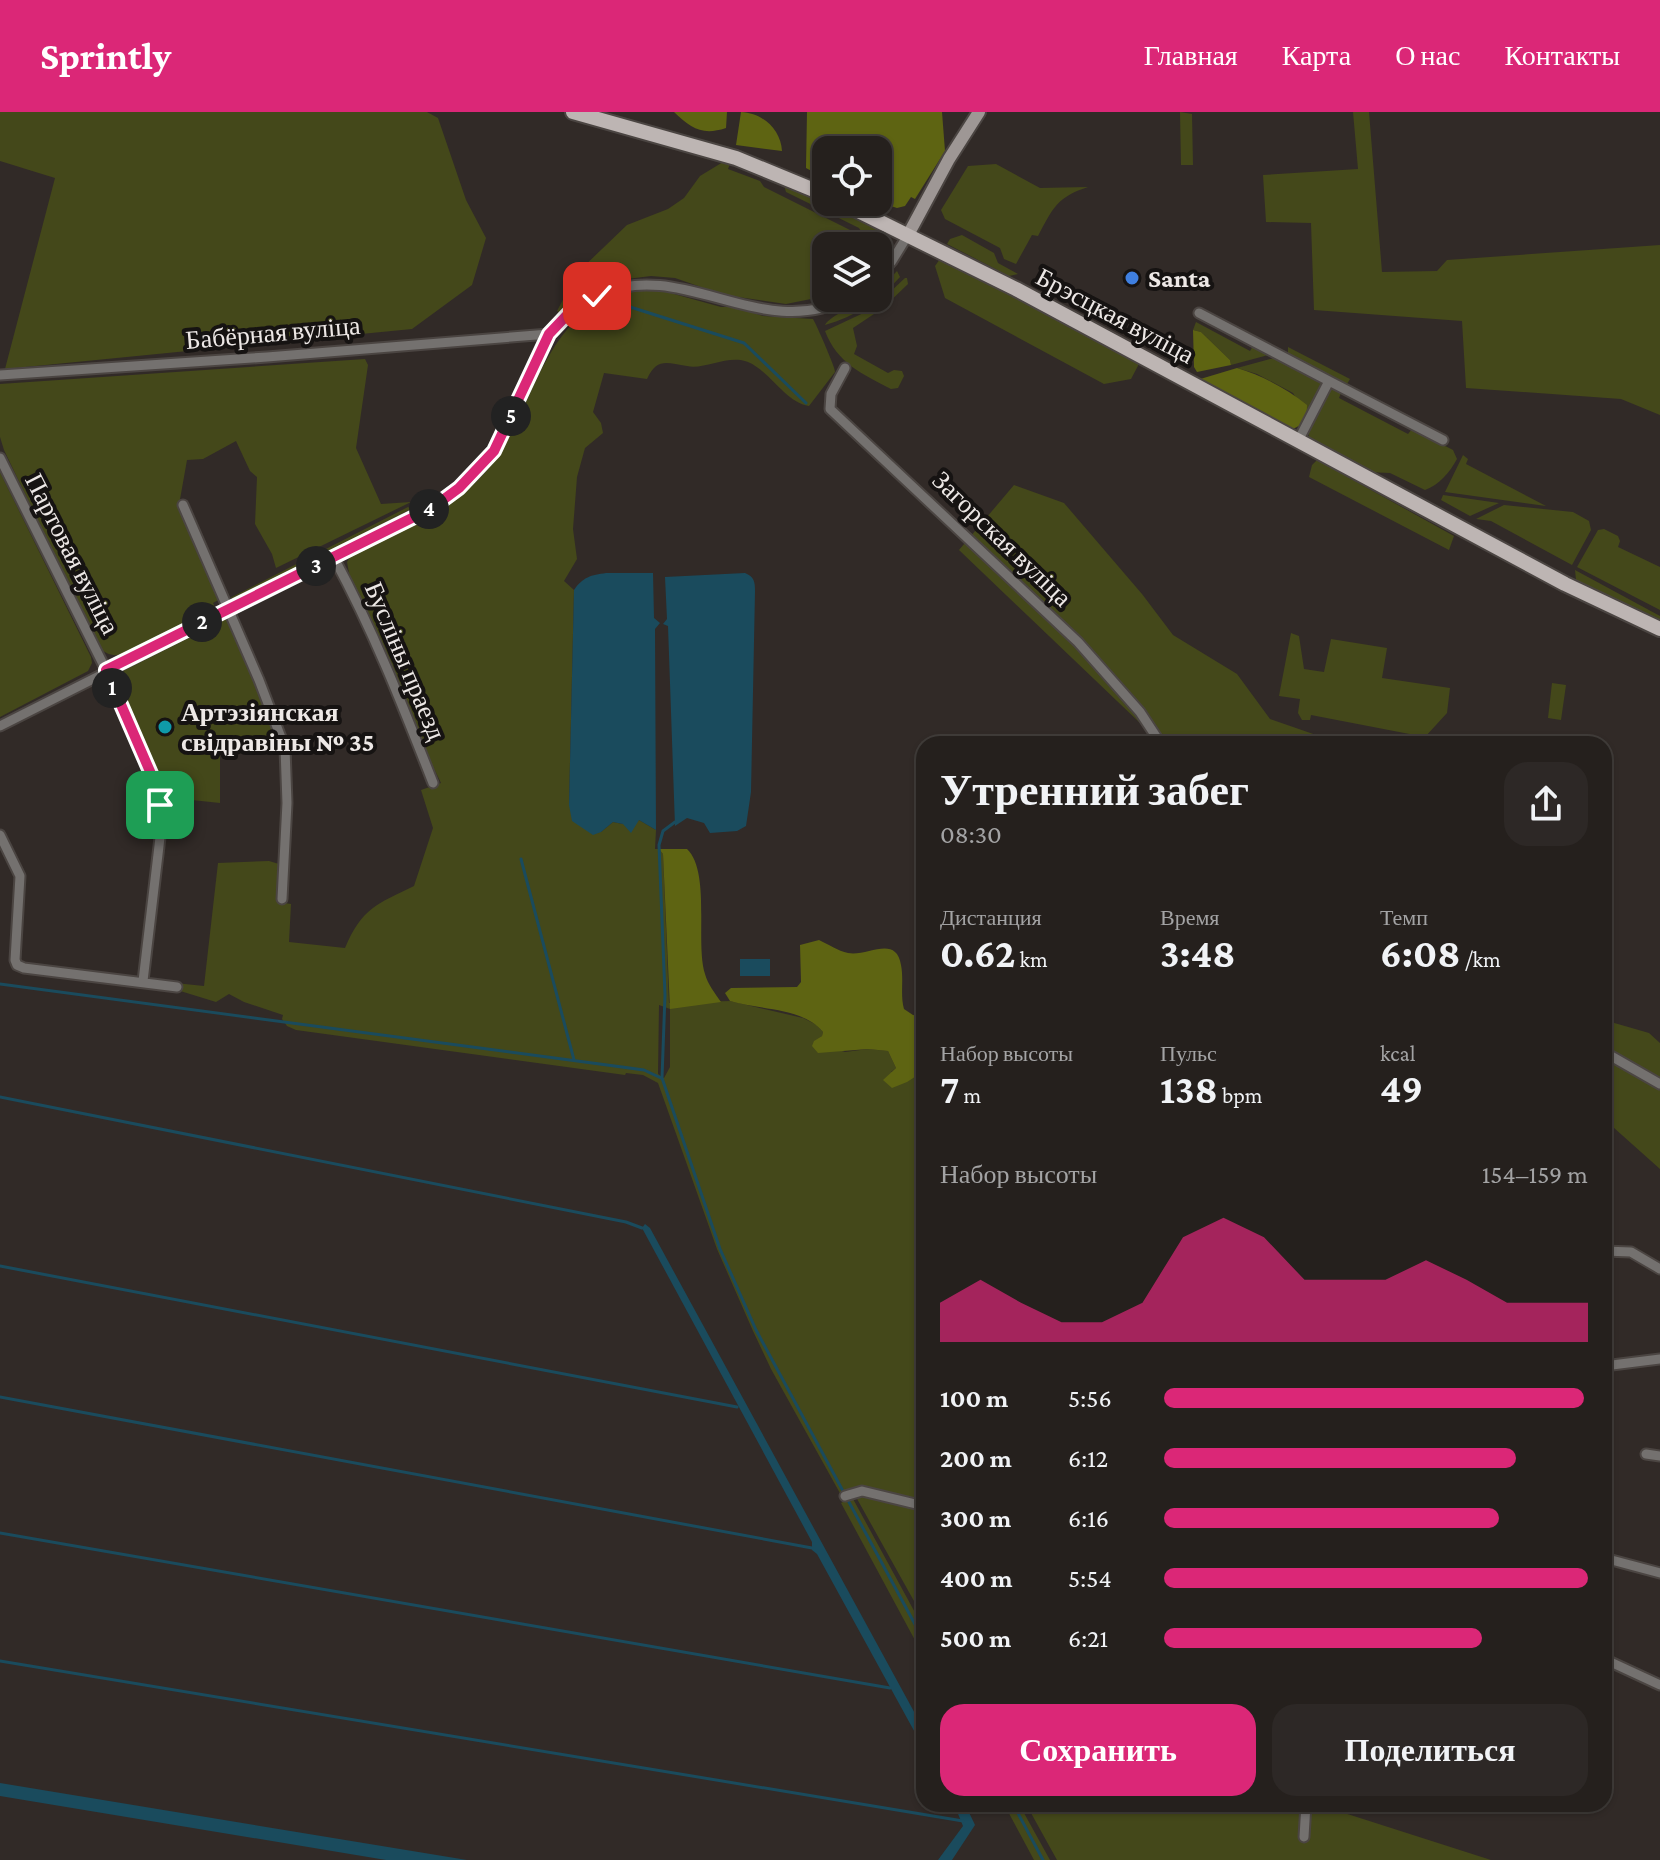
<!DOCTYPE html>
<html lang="ru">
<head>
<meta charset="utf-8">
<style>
  body { margin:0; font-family:"Crimson Pro",serif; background:#2d2826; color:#f1f3f6; height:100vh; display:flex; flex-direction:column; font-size:30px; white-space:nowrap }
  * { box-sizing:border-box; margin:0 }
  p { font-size:26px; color:#a3a3a4 }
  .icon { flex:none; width:44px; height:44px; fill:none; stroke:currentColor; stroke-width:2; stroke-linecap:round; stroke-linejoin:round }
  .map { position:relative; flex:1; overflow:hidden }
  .drawer { position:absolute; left:916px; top:624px; width:696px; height:1076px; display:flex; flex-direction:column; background:#25201d; border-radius:24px; box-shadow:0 2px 6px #0004,0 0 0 2px #423e3b }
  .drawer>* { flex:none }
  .fabs { position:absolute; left:812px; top:24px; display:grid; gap:16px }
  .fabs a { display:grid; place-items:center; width:80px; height:80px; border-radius:16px; background:#25201d; box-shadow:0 2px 6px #0004,0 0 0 2px #423e3b; font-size:40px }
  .pin { position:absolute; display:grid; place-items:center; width:68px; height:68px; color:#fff; margin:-34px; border-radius:16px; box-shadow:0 4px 12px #0006 }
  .km { position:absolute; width:40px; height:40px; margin:-20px; border-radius:50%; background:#222; color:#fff; font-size:22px; line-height:40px; text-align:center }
  .round { display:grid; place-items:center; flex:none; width:84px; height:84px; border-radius:24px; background:#2d2826 }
  .overview { display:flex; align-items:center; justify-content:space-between; height:136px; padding:0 24px }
  h1 { font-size:44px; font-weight:700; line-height:60px }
  .figures { display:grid; grid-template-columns:repeat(3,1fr); gap:12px; height:136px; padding:8px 24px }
  .figures div { display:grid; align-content:center }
  .figures b { font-size:40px; font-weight:700 }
  .figures small { font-size:22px; font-weight:400 }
  .figures p { font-size:22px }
  .chart { height:224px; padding:16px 24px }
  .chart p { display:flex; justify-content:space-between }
  .chart svg { width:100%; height:144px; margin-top:8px; fill:#db2777; opacity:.7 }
  .action { display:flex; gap:16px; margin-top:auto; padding:16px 24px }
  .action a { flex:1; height:92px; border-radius:24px; background:#db2777; color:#fff; font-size:32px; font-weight:700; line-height:92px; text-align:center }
  .action a+a { background:#2d2826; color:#f1f3f6 }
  ul { padding:0 24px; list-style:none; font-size:26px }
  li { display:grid; grid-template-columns:128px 96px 1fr; align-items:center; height:60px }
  li i { height:20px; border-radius:10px; background:#db2777 }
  header { display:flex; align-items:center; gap:48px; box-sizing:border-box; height:112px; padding:0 40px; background:#db2777; color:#fff }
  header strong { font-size:38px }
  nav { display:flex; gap:44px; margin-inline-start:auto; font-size:28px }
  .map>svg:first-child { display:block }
</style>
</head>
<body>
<header>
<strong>Sprintly</strong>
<nav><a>Главная</a><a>Карта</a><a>О нас</a><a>Контакты</a></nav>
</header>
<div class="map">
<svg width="1660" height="1748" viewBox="0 0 1660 1748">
  <rect width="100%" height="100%" fill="#312a27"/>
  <path fill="#44481a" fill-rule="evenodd" d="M0 0H427L438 6 466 88 486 126 472 173 412 217 5 257 55 66 0 49Z
    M1180 0 1192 2 1193 53H1181Z
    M1353 0H1369L1382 160 1437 159 1447 148 1660 133V303L1621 287 1466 276 1462 209 1314 198 1311 111 1266 110 1263 63 1358 57Z
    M723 50 730 52 728 57 760 69 764 75 854 120 864 134H826V184L786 192 724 183 675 166 651 164 611 169 592 177 561 201 557 199 577 161 627 113 668 97 684 86 700 64Z
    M996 52 1040 76 1088 75C1057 85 1053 96 1038 124L1032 123 1016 152 1004 147 1000 136 945 107 941 98 968 54Z
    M784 73 880 119 884 123V141L878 138V134H870L859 116 786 80Z
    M962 123 994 141 998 151 1018 162 1009 164 947 132 950 127Z
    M940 147 1140 250 1131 267 1104 272 945 186 935 154Z
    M897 159 900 165C880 188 855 205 825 213 829 204 867 186 878 186V179Z
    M905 166H907L908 172 883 196 853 216 857 234 854 242 888 261 894 258 902 259 904 264 898 276 891 277C862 262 837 251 825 219L872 197Z
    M656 177 721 195H734L763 204 813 207C817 214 835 255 835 260L809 294C785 290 771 260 748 250 728 242 705 258 687 254 667 251 657 245 647 267L604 261 593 300 601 311 603 321 585 336 577 365 573 417 577 447 564 469 574 478 569 693 601 720 613 710 623 712 639 708 656 718 655 737H659L663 742 669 891 730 889 803 906 817 913 823 920 822 924 815 929 845 940 868 937 888 939 896 956 891 960 924 959V1507L856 1385 841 1383 771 1257 753 1219 717 1137 658 971 643 963 626 961 625 963 296 918 287 914 282 907 283 903 244 890 229 882 216 890 177 878 175 871 204 874 218 751 269 749 279 752 277 790 291 792 289 830 345 836C362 796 377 792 414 774L433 716 421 678 441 671 422 632 395 561 350 466 347 450 354 439C399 418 451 399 484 361 544 291 539 182 656 177ZM659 893 670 897V955L664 966 658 962Z
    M1196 210 1250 239 1253 234 1272 242 1231 253 1230 248 1201 220 1193 218Z
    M1288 235 1350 267 1347 272 1288 242Z
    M1278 245 1322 270V276L1307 304 1293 281 1257 262 1237 256Z
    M365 247 368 253 356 336 381 392 411 390 276 456 272 442 255 412 257 365 250 359 236 329 203 347 187 348 179 393 220 487 213 491 216 497 123 542C113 545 106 542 98 535L4 338 0 325V272Z
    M1333 276 1341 281 1339 286 1408 322 1412 317 1453 338 1457 347C1450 360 1439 373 1425 378L1390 361 1367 360 1309 327 1308 317 1329 278Z
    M1463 343 1468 347 1466 352 1546 394 1445 380Z
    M1317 348 1454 424 1449 438 1309 365 1312 353Z
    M0 360 91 545 92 551 88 559 0 605Z
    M1014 373 1064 391 1142 482 1173 523 1237 562 1270 607 1319 624 1327 632H1162L959 438Z
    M1443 383 1499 391 1470 404 1441 388Z
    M1504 393 1573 400 1589 409 1591 418 1572 453 1491 409 1476 407Z
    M408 395 411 397 239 486H230Z
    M1604 417 1618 424 1620 429 1618 435 1660 455V498L1577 455 1598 418Z
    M1575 458 1660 504V510L1576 468Z
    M225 506 230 511 258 574 277 627 220 633V691L173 686 163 687 159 667 115 569 120 556Z
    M1291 521 1299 524 1304 557 1324 560 1331 527 1387 536 1382 566 1450 576 1447 601 1425 625 1311 603 1310 608H1302L1298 601 1300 587 1279 584Z
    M1552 571 1566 573 1561 608 1548 606Z
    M1604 908 1649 921 1660 931V1057L1604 1007Z
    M852 1385 924 1517V1545L841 1391Z
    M1004 1692H1019L1050 1748H1034Z
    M1026 1692H1324L1335 1698 1491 1748H1057Z"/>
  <path fill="#5e6412" d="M674 0H727L726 16C702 24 691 16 674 0Z
    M741 0C763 1 781 18 782 39L736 33Z
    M807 0H942L945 39 915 87 911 85 905 94 897 96 878 90V38H826V67L806 56Z
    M1193 218 1201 220 1230 248 1231 253 1197 260 1194 255Z
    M1237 256C1263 264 1286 276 1307 293 1307 307 1302 316 1287 318L1197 268Z
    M659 737H687C711 760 695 831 705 862 708 873 715 881 721 890L670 897 663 742Z
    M819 828C828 832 838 839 848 841 867 845 896 822 901 853 904 868 900 883 904 897L913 903 924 904V959L907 970 892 976 883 968 896 956 888 939 868 937 818 941 812 934 814 929 822 924 823 920C803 895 758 898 730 889L725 881 731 876 797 875 801 870 800 833Z"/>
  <path fill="#1a4b5d" d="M606 461H653L654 506 660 511 655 517 656 718 639 708 631 721 623 712 613 710 601 720 593 723 572 709 569 693 574 478C583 465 591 463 606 461Z
    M745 461C754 465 755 469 755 479L751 680 746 714 737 719 710 721 704 711 687 706 675 714 668 514 663 512 667 507 665 465Z
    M740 847H770V864H740Z
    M645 1112 650 1116 924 1618V1637L817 1442 812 1438V1430L642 1116Z
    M0 1671 467 1748H386L0 1684Z
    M954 1692H965L975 1713 952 1748H938L963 1714Z"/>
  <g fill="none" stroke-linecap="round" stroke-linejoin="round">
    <path stroke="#1a4b5d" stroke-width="3" d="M627 194 744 231 806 291
      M675 710 663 719 659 733 665 883 662 966 720 1137 756 1218 924 1529
      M521 747 574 948
      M0 872 622 955 644 958 661 966
      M0 985 626 1110 642 1116
      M0 1154 737 1295
      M0 1285 812 1436
      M0 1421 890 1576
      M0 1549 963 1709
      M1013 1692 1043 1748"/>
    <g stroke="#4b4542" stroke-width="13">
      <path id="street" d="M878 165 892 149 908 123
        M1199 201 1329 269 1298 329
        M845 256 831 282 830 297 1078 530 1140 600 1161 632
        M0 263 267 245 549 222
        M1329 269 1443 328
        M0 346 106 558 157 677 161 717 143 869
        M183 393 259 568 285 636 287 691 282 787
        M334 446C374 520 402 592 433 671
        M0 614 432 396C455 380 479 363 494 338 509 314 523 283 533 256 538 245 542 233 548 223 560 206 582 190 601 182 684 146 761 231 849 186
        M0 723 20 764 15 848 17 853 24 856 177 875
        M1604 940 1660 972
        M1604 1139 1631 1140 1660 1157
        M1604 1254 1660 1247
        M1646 1342 1660 1344
        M845 1384 862 1379 924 1394
        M1604 1446 1660 1461
        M1604 1547 1660 1573
        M1304 1725 1306 1692"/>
    </g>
    <g stroke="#4b4542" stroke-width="16">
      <path id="secondary" d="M908 123 949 47 979 0"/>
    </g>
    <g stroke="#4b4542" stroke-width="18">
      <path id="primary" d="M573 0 736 46 826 83
        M840 90 1016 177 1565 472 1660 517"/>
    </g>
    <use href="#street" stroke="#74716f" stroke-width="9"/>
    <use href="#secondary" stroke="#9e9795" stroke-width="12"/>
    <use href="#primary" stroke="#bdb5b3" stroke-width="14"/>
  </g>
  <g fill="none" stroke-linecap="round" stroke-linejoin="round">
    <g stroke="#fff" stroke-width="16">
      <path id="route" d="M160 693 152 664 106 558 432 396 459 376 494 339 549 222 568 202 597 184"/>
    </g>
    <use href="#route" stroke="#db2777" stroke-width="10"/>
  </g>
  <circle fill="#3f7fe0" stroke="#161312" stroke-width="3" cx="1132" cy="166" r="8"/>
  <circle fill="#0f9aa8" stroke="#161312" stroke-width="3" cx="165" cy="615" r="8"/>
  <g text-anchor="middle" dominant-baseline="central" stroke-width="8" stroke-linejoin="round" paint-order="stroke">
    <g font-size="26" font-weight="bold" fill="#ede8e6" stroke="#161312" text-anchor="start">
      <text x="1148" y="166">Santa</text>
      <text x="181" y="600">Артэзіянская<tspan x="181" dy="30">свідравіны № 35</tspan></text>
    </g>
    <g font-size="26" fill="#ede8e6" stroke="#161312">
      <text transform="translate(1115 204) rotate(28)">Брэсцкая вуліца</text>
      <text transform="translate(273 221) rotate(-5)">Бабёрная вуліца</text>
      <text transform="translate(1002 427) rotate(44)">Загорская вуліца</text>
      <text transform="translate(72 442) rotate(63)">Партовая вуліца</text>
      <text transform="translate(405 549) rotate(67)">Бусліны праезд</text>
    </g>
  </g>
</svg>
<div class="fabs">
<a><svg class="icon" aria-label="locate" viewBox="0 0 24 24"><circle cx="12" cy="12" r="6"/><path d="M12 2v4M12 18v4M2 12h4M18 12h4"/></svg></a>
<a><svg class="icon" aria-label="layers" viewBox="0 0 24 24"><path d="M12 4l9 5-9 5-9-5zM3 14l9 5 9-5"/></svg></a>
</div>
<div class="pin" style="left:160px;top:693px;background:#1e9e55"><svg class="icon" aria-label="arrive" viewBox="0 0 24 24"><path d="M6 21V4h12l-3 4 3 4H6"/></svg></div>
<div class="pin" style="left:597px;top:184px;background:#d93025"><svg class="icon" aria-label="check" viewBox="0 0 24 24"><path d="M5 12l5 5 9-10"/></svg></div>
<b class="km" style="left:112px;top:576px">1</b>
<b class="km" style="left:202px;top:510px">2</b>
<b class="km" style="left:316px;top:454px">3</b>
<b class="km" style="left:429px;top:397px">4</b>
<b class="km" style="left:511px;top:304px">5</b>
<section class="drawer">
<div class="overview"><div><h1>Утренний забег</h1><p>08:30</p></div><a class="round"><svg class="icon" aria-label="share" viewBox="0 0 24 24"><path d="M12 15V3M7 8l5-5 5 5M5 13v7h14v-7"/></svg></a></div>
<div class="figures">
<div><p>Дистанция</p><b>0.62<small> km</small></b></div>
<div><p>Время</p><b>3:48</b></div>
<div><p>Темп</p><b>6:08<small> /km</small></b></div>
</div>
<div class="figures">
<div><p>Набор высоты</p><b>7<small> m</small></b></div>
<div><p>Пульс</p><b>138<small> bpm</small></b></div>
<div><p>kcal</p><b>49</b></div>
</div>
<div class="chart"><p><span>Набор высоты</span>154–159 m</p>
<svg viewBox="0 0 160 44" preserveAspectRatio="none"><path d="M0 44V32L10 25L20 32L30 38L40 38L50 32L60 12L70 6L80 12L90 25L100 25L110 25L120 19L130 25L140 32L150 32L160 32V44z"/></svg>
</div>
<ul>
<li><b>100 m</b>5:56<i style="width:99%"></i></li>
<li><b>200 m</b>6:12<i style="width:83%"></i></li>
<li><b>300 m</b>6:16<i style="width:79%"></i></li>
<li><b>400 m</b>5:54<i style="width:100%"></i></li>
<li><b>500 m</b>6:21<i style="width:75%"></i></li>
</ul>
<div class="action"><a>Сохранить</a><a>Поделиться</a></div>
</section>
</div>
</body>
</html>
